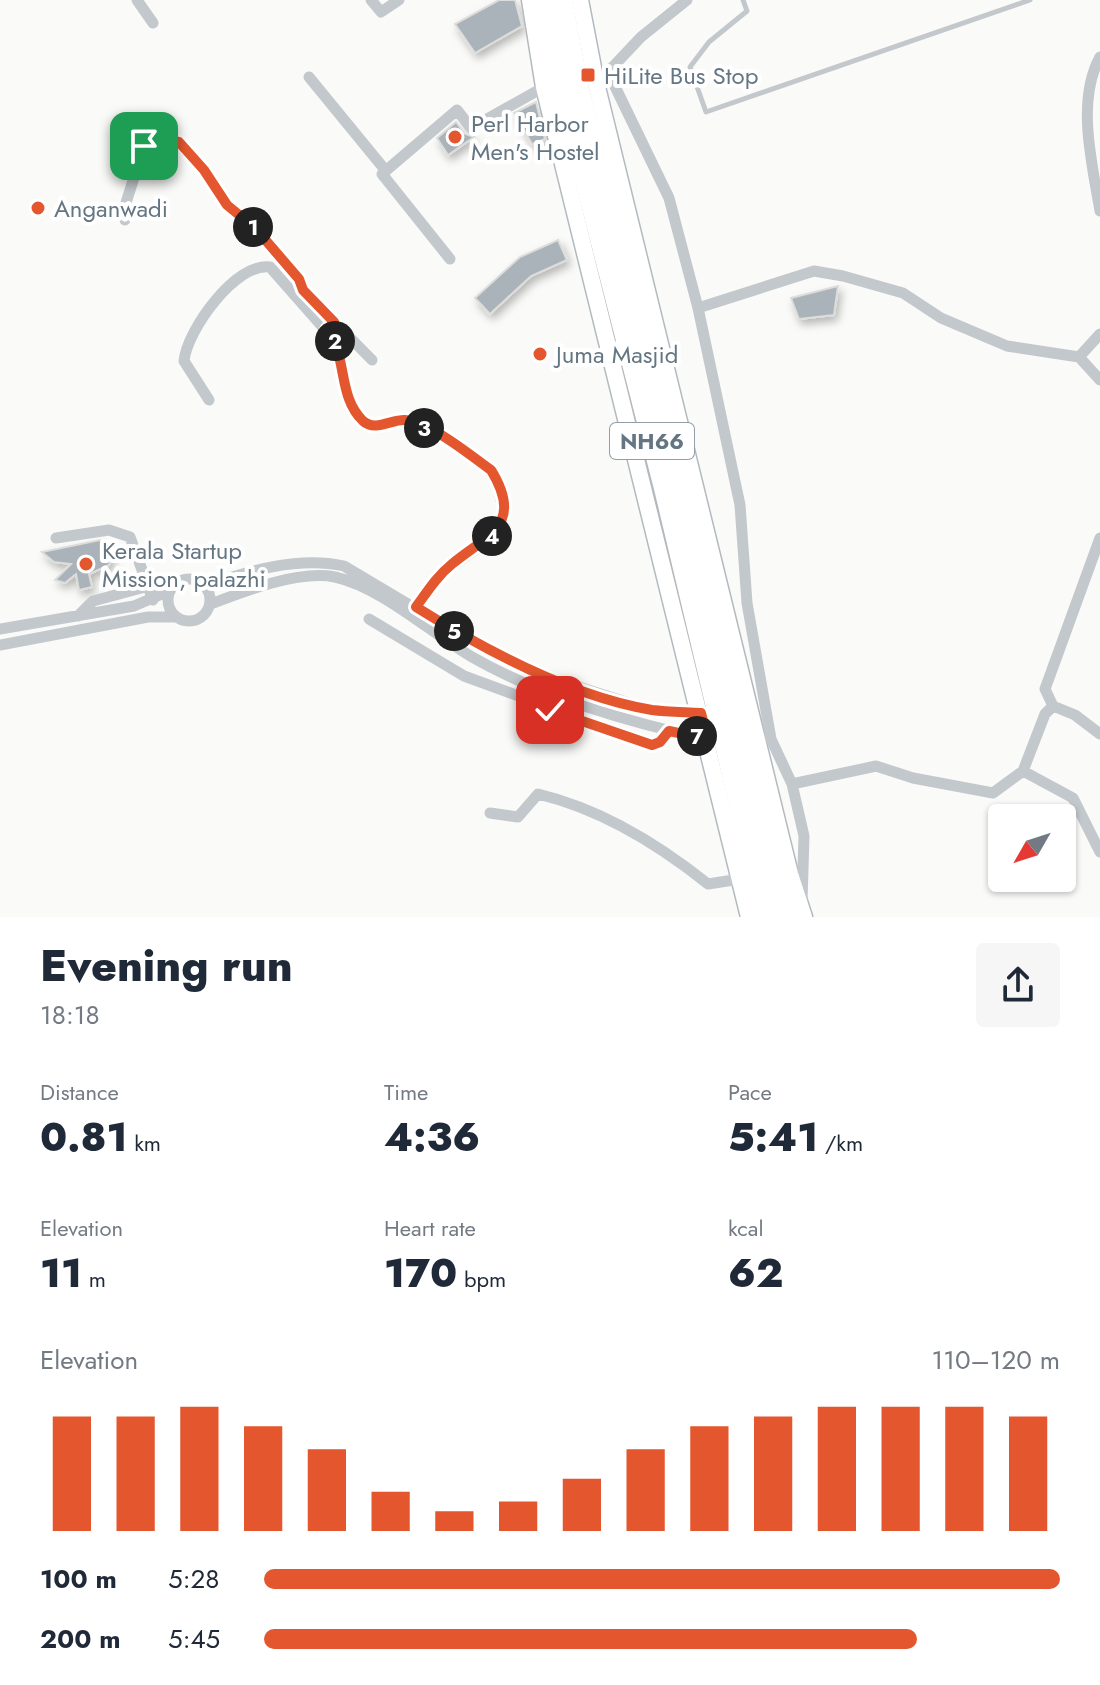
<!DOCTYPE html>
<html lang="en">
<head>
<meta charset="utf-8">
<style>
  body { margin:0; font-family:Jost,sans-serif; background:#f6f6f7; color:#1f2937; height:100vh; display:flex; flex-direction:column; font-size:30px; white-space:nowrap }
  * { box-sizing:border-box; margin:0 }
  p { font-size:26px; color:#747a83 }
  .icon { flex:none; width:44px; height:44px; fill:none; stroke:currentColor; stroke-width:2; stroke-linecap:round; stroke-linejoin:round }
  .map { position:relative; height:917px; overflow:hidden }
  .drawer { display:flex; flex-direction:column; background:#fff; flex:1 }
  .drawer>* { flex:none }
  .needle { width:52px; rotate:231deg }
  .tools { position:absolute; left:988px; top:804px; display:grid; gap:16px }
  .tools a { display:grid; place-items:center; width:88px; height:88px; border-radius:8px; background:#fff; box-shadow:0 2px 6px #0004; font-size:40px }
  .pin { position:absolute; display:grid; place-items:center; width:68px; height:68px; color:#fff; margin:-34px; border-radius:16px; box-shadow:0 4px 12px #0006 }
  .km { position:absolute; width:40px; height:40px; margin:-20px; border-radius:50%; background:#222; color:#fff; font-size:22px; line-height:40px; text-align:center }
  .round { display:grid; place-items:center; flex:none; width:84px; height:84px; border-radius:8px; background:#f6f6f7 }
  .overview { display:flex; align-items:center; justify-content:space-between; height:136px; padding:0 40px }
  h1 { font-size:44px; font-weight:800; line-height:60px }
  .stats { display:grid; grid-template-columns:repeat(3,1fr); gap:12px; height:136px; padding:8px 40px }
  .stats div { display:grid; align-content:center }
  .stats b { font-size:40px; font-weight:800 }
  .stats small { font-size:22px; font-weight:400 }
  .stats p { font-size:22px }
  .chart { height:224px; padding:16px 40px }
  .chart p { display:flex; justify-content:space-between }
  .chart svg { width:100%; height:144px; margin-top:8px; stroke:#e4572e; stroke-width:6 }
  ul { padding:0 40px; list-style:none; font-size:26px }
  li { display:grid; grid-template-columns:128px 96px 1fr; align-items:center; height:60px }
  li i { height:20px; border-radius:10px; background:#e4572e }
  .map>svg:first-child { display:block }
</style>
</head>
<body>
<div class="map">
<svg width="1100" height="917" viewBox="0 0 1100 917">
  <defs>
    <filter id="shadow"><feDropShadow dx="3" dy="5" stdDeviation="4" flood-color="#0004"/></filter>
  </defs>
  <rect width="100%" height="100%" fill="#fafaf8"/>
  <path fill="#aab3b9" stroke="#dcdcda" stroke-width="2" filter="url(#shadow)" d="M499 0H515L522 26 475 53 455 24Z
    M536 102 545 139 532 144 514 113Z
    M456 122 465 134 474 137 448 155 437 138Z
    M558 240 567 260 531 276 490 314 475 298 520 257Z
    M838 286 834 315 799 319 791 298Z
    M100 540 112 555 109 565 89 574 92 587 79 590 76 574 65 583 55 580 71 564 54 562 42 552Z"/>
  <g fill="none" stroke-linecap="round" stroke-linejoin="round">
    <g stroke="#b3babf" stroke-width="19">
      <path id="secondary" d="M530 0 544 87 749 917
        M580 0 596 83 790 874 804 917"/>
    </g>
    <g stroke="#b4b9bd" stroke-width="23">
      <path id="highway" d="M544 0 563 94 664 488 766 917
        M562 0 579 89 682 486 786 917"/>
    </g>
    <path stroke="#c3c8cc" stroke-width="5" d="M743 0 747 11 709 42 690 67 706 112 1030 0"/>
    <path stroke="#c3c8cc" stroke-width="11" d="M137 0 153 23
      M371 0 381 12 399 0
      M687 0 641 37 608 72 669 198 698 308 740 505 747 603 771 739 792 784 804 836 802 901
      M1100 57C1076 101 1092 163 1100 211
      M309 77 386 171
      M125 220 124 209 144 146 159 139 179 142 204 170 227 205 243 216 299 279 303 290 372 360
      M450 259 382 174 457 110 471 128 544 87
      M698 308 814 271 843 276 903 293 941 318 1007 346 1079 357 1100 380
      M1079 357 1100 334
      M209 400 184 361C187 330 236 262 270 267L336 342 349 398 363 420 372 425 405 420 440 435 491 470 496 478 503 509 502 523 492 537 441 575 416 607
      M56 538 109 530 130 537 153 600
      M168 600a21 21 0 1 1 42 0a21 21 0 1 1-42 0Z
      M205 586C248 571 298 556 344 566L480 647 560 681 651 710 701 713
      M211 604C244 591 299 570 335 577 381 587 431 633 472 657 540 696 630 723 707 739
      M78 616 93 601 149 586
      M369 619 464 676 652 745 660 742 669 731
      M0 629 134 606 169 591
      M0 645 148 617H176
      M1053 706 1045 689 1100 538
      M1023 771 1073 798 1100 852
      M792 784 876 766 913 778 993 793 1023 771 1045 714 1053 706 1075 715 1100 734
      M490 813 518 817 538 794C601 809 658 844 708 884L740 879"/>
    <use href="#secondary" stroke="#fff" stroke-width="16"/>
    <use href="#highway" stroke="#fff" stroke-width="20"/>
  </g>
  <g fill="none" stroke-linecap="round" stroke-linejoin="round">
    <g stroke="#fff" stroke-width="16">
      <path id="route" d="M144 146 159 139 179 142 204 170 227 205 256 229 299 279 303 290 334 322 327 330C348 356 337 396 363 421 375 432 392 419 405 420 430 422 470 455 491 470 525 525 487 535 452 564 437 576 427 592 416 607 483 649 572 697 652 710 668 712 685 712 701 713L708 739 669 731 660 742 652 745 550 710"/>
    </g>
    <use href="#route" stroke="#e4572e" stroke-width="10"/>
  </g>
  <g fill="#e4572e" stroke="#fff" stroke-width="3">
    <rect x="580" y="67" width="16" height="16" rx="4"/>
    <circle cx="455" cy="137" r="8"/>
    <circle cx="38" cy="208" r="8"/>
    <circle cx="540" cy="354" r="8"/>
    <circle cx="86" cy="564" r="8"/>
  </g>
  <g text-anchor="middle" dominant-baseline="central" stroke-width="8" stroke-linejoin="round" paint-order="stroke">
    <rect fill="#fff" stroke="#939fa8" stroke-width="2" x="610" y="423" width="84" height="36" rx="6"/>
    <g font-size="22" font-weight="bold" fill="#657683">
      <text x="652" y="441">NH66</text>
    </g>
    <g font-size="24" fill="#657683" stroke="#fff" text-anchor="start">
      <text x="604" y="75">HiLite Bus Stop</text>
      <text x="471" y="123">Perl Harbor<tspan x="471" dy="28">Men's Hostel</tspan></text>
      <text x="54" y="208">Anganwadi</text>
      <text x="556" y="354">Juma Masjid</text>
      <text x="102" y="550">Kerala Startup<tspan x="102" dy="28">Mission, palazhi</tspan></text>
    </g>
  </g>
</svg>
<div class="tools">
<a><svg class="needle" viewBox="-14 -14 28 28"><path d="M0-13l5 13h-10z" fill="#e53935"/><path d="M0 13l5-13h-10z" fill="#747a83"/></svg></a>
</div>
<div class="pin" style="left:144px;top:146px;background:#1e9e55"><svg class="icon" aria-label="arrive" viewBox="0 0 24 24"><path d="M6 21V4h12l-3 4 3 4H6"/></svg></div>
<div class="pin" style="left:550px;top:710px;background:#d93025"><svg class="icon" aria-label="check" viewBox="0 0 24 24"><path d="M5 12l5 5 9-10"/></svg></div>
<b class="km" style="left:253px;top:227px">1</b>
<b class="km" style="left:335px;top:341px">2</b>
<b class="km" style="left:424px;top:428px">3</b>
<b class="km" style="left:492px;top:536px">4</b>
<b class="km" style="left:454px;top:631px">5</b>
<b class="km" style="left:697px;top:736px">7</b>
</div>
<section class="drawer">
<div class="overview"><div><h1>Evening run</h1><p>18:18</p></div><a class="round"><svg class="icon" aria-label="share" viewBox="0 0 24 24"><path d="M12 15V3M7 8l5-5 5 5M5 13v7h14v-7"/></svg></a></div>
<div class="stats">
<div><p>Distance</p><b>0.81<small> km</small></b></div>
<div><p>Time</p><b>4:36</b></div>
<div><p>Pace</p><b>5:41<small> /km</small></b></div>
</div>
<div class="stats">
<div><p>Elevation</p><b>11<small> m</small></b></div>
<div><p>Heart rate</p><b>170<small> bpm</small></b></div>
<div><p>kcal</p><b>62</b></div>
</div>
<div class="chart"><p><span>Elevation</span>110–120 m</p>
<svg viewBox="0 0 160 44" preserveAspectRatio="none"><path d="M5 44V9M15 44V9M25 44V6M35 44V12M45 44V19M55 44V32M65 44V38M75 44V35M85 44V28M95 44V19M105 44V12M115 44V9M125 44V6M135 44V6M145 44V6M155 44V9"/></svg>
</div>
<ul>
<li><b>100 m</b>5:28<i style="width:100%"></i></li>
<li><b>200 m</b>5:45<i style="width:82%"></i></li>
</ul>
</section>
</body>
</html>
